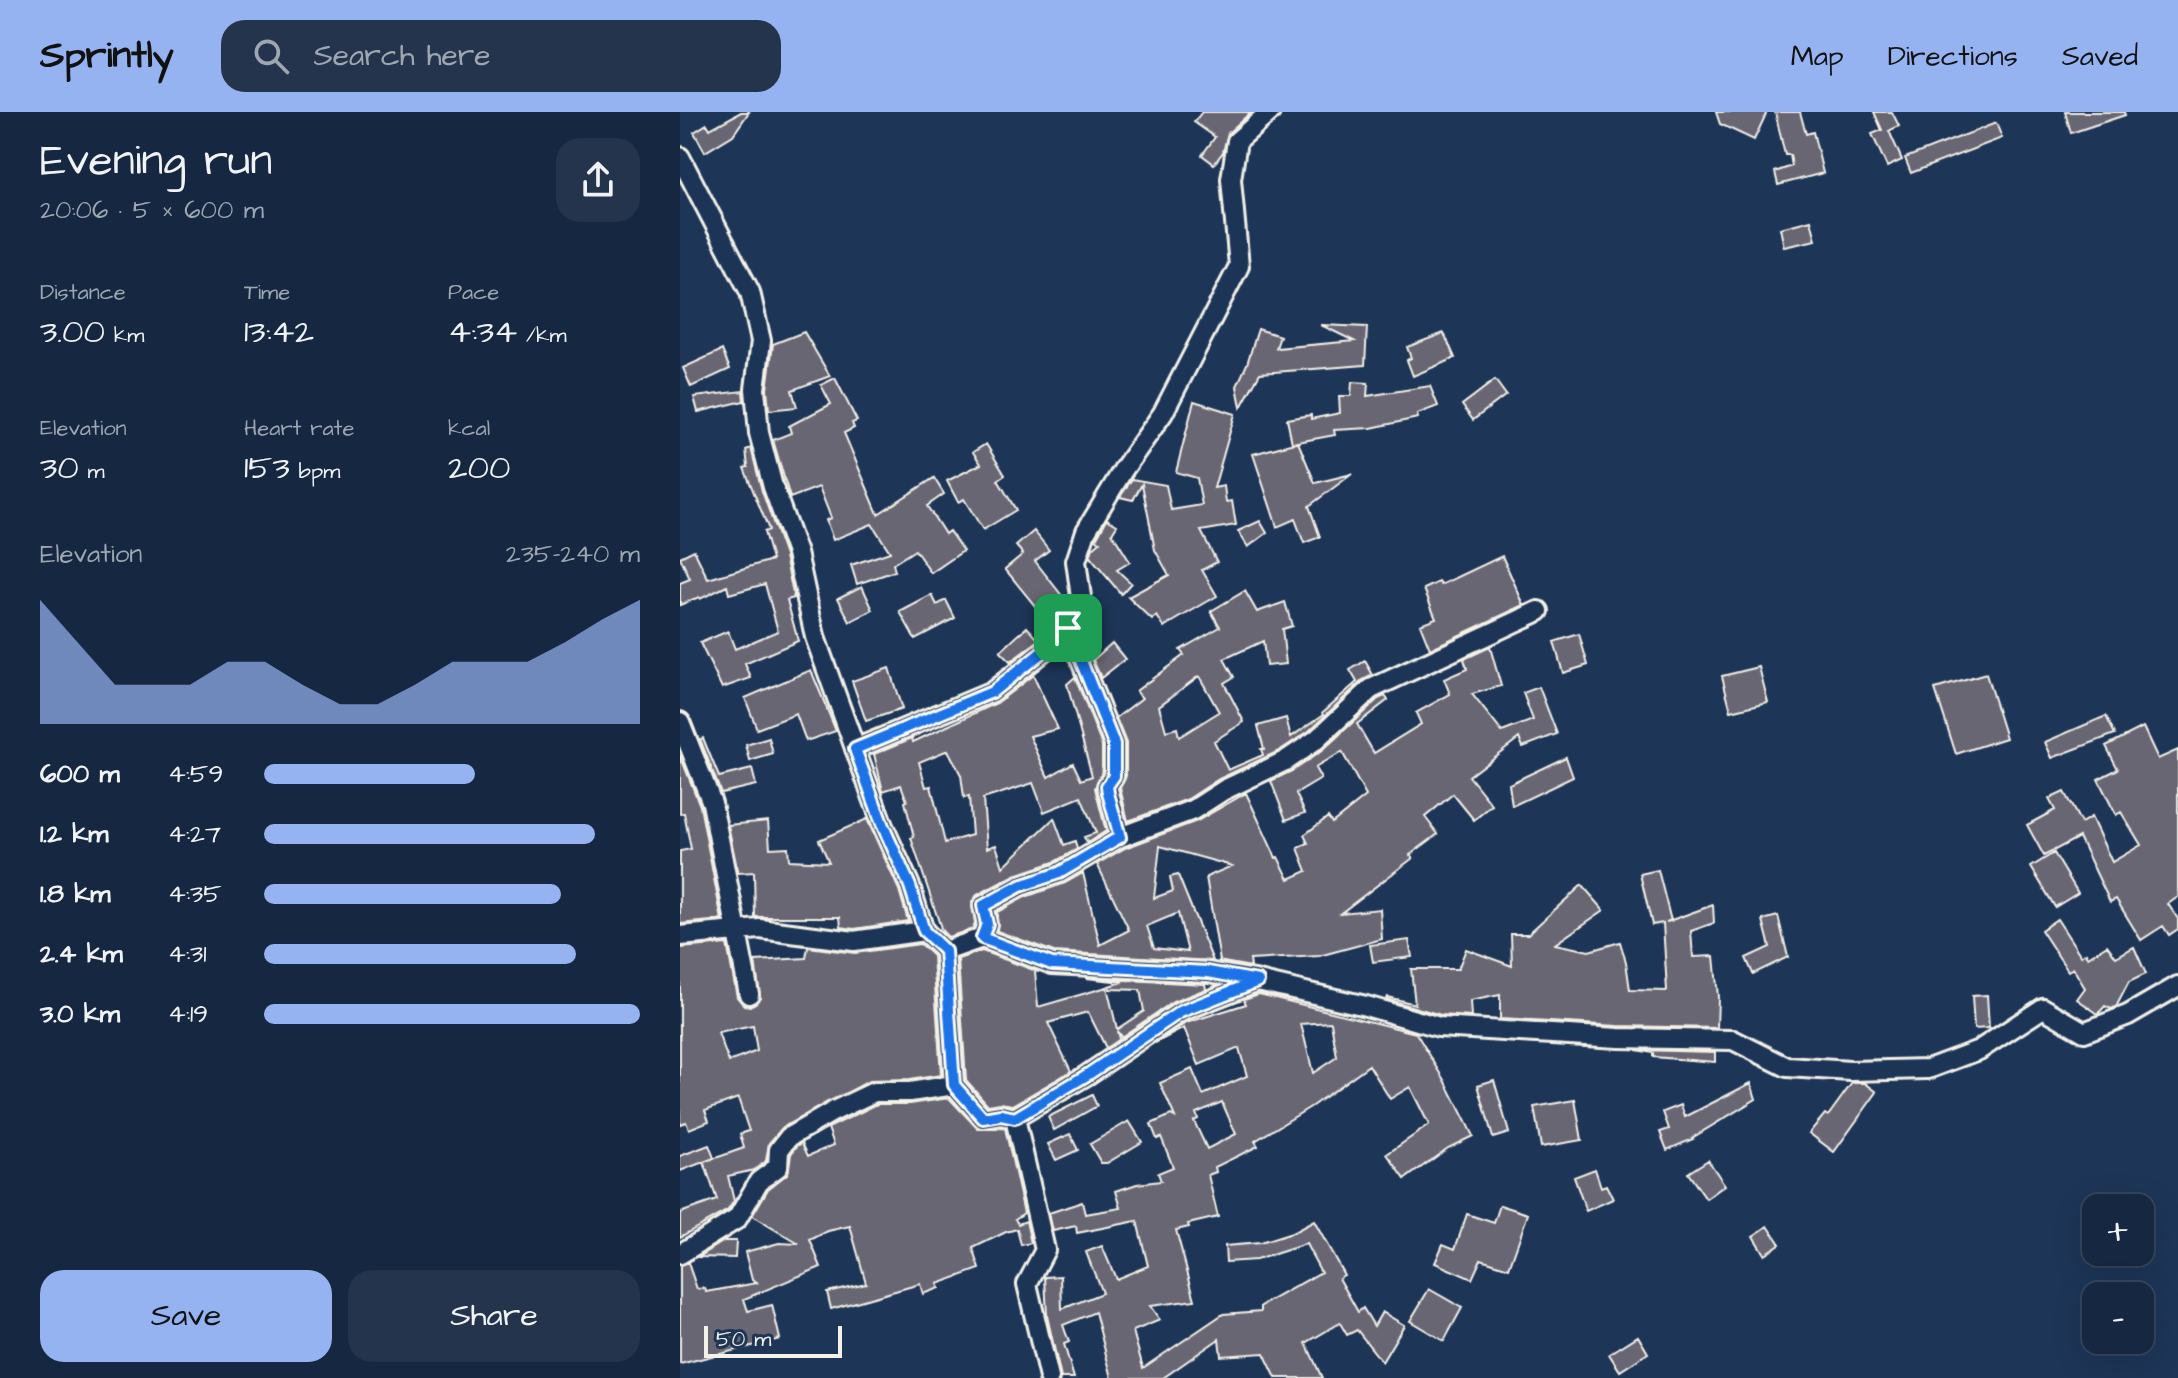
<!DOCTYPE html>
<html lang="en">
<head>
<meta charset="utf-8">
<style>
  body { margin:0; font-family:"Architects Daughter",sans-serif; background:#23344c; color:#f1f3f6; height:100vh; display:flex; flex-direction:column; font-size:30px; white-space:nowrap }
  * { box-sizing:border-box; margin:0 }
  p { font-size:26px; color:#9ea6b1 }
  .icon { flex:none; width:44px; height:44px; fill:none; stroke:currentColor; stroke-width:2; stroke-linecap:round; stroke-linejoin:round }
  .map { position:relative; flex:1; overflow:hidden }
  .panel { display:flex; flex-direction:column; background:#162841; width:680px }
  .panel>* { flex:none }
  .tools { position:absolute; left:1402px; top:1082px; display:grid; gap:16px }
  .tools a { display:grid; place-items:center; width:72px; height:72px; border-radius:16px; background:#162841; box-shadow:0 8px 32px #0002,0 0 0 2px #35445a; font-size:40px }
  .scale { position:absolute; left:24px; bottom:20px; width:138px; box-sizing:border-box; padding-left:8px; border:4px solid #f4f1e8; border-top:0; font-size:22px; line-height:28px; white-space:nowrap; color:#f4f1e8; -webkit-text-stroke:6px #1d3557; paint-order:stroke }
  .pin { position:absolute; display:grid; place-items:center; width:68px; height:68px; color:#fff; margin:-34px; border-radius:16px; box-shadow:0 4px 12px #0006 }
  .round { display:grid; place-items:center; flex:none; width:84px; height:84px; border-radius:24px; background:#23344c }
  .summary { display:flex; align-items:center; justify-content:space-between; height:136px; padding:0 40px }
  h1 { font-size:44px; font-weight:600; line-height:60px }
  .stats { display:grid; grid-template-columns:repeat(3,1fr); gap:12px; height:136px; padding:8px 40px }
  .stats div { display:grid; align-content:center }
  .stats b { font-size:34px; font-weight:600 }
  .stats small { font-size:22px; font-weight:400 }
  .stats p { font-size:22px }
  .chart { height:224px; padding:16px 40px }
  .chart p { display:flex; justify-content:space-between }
  .chart svg { width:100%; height:144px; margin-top:8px; fill:#95b2f1; opacity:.7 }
  .button { display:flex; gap:16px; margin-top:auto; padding:16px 40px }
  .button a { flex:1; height:92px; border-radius:24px; background:#95b2f1; color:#111; font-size:32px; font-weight:600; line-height:92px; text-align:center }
  .button a+a { background:#23344c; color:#f1f3f6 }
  ul { padding:0 40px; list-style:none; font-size:26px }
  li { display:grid; grid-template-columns:128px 96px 1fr; align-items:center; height:60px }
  li i { height:20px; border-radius:10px; background:#95b2f1 }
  header { display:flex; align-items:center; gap:48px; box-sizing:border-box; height:112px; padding:0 40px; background:#95b2f1; color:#111 }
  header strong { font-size:38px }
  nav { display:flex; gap:44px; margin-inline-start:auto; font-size:28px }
  .search { width:560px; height:72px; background:#23344c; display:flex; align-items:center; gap:20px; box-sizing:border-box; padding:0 28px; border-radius:24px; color:#9ea6b1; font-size:30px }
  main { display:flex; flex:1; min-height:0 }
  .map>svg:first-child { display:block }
</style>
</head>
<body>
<header>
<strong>Sprintly</strong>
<div class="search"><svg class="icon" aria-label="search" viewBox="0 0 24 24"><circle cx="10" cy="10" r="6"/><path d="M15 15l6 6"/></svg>Search here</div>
<nav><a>Map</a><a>Directions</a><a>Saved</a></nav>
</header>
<main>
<section class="panel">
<div class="summary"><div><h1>Evening run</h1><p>20:06 · 5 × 600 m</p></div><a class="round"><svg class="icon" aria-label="share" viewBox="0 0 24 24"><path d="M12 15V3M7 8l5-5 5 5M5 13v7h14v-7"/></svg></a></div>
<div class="stats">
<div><p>Distance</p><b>3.00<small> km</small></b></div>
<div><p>Time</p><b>13:42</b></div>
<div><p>Pace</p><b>4:34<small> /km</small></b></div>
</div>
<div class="stats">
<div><p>Elevation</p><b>30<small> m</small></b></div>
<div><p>Heart rate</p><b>153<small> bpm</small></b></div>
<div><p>kcal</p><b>200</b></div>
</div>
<div class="chart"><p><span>Elevation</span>235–240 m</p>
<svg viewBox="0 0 160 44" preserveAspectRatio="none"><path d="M0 44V6L10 19L20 32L30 32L40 32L50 25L60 25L70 32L80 38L90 38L100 32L110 25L120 25L130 25L140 19L150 12L160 6V44z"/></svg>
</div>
<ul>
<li><b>600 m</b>4:59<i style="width:56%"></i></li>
<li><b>1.2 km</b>4:27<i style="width:88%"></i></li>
<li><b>1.8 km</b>4:35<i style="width:79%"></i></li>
<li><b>2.4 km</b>4:31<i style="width:83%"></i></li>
<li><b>3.0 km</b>4:19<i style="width:100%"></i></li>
</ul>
<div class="button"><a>Save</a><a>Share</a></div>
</section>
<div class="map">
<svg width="1498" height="1266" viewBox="0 0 1498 1266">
  <rect width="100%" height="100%" fill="#1d3557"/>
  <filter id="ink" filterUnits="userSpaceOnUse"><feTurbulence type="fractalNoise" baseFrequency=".0125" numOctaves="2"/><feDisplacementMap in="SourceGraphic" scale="16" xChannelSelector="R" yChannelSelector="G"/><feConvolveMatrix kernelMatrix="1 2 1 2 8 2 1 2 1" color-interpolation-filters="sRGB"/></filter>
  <g filter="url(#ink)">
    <path fill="#696673" stroke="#f4f1e8" stroke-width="2" fill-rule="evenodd" d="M61 0H69L53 23 25 40 14 20 27 12 30 17Z
      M522 0H571L548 21 543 40 534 52 522 43 535 25 514 10Z
      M1036 0H1087L1074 28 1040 12Z
      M1095 0H1120L1126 22 1133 20 1143 61 1098 73 1095 60 1112 54 1110 43H1105Z
      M1194 0H1212L1219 14 1209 19 1222 48 1207 55 1192 22 1202 18Z
      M1385 0H1444L1445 3 1391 21Z
      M1316 11 1322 26 1231 61 1225 46Z
      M1131 108 1136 128 1104 135 1100 116Z
      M641 213 687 215 685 253 580 261 561 295 557 274 567 252 578 217 600 224 596 236 674 229Z
      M124 220 150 264 112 278 117 295 89 298 87 277 93 232Z
      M764 221 775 246 733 264 727 248 731 246 727 235Z
      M42 238 50 257 11 275 3 256Z
      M155 266 177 309 172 311 174 316 164 321 198 402 254 366 264 382 247 394 265 422 269 419 283 439 251 461 235 438 213 452 215 459 177 472 171 453 210 440 192 412 153 428 146 408 151 406 139 375 110 386 93 328 111 321 109 314 151 292 141 273Z
      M815 268 826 283 793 308 782 293Z
      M672 270 688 271 687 284 750 274 758 294 737 302 738 306 691 316 654 318 655 323 612 331 607 307 631 303V307L660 301 659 284H671Z
      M63 279 64 289 18 300 14 285Z
      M514 289 555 302 534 376 544 374 546 390 552 389 556 413 521 419 537 450 522 458 537 484 484 515 477 504 472 508 448 485 489 463 475 438 462 372 453 388 440 385 452 367 486 373 491 398 522 393 517 366 496 360Z
      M618 330 635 371 672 362 629 394 640 425 624 431 615 407 597 415 573 342Z
      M306 332 325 363 318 368 336 398 303 418 284 387 278 390 267 369 301 352 293 340Z
      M71 336 82 379 105 444 114 486 107 488 118 529 67 551 65 552 71 566 42 576 20 531 48 519 55 537 98 519 85 472 49 482 47 474 20 487 19 485 0 493V471L10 467 0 445 14 438 28 467 92 448 84 420 89 418 64 356 68 355 66 338Z
      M427 407 437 413 432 421 450 450 437 458 451 471 441 482 410 445 413 436 420 430 416 427Z
      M580 409 587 421 568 435 558 419Z
      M354 419 369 438 355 449 386 489 378 509 359 499 325 457 343 442 336 434Z
      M822 444 844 493 750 537 740 512 756 506 744 477 759 470 761 473Z
      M182 474 193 498 170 510 158 486Z
      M565 479 577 500 605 490 612 514 602 517 606 552 586 554 583 529 544 547 554 565 544 571 564 610 534 629 548 658 583 643 581 637H584L578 614 606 606 611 625 644 602 643 600 677 570 670 558 685 549 693 563 683 568 629 619 599 639 539 667 508 687 448 709 440 676 446 664V631L436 606 462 586 456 579 504 543 500 538 540 515 531 499ZM519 564 539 600 499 625 497 616 486 619 479 594Z
      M252 483 257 493 266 488 275 506 235 527 220 500Z
      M347 515 359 528 330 550 320 540Z
      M899 522 908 553 883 561 874 530Z
      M432 531 445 547 421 566 413 548Z
      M810 535 821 574 792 582 822 620 853 608 843 581 859 575 877 622 843 635 839 626 789 664 812 693 794 708 773 682 745 705 758 722 730 743 733 746 661 801 700 797 702 827 639 844 570 848 571 855 538 849H540L526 765 552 754 480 734 474 786 493 779 490 765 498 763 533 849 374 840 317 819V800L345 785 385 771 403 761 420 833 449 818 417 752 445 736 517 709 566 681 596 746 598 745 609 767 627 759 618 736 628 731 624 723 648 705 652 711 686 684 662 640 635 656 641 667 616 682 625 701 606 708 591 669 612 659 643 638 698 587 705 584 708 588 677 612 694 641 741 612 736 601 770 582 764 567 787 557 784 547ZM498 801 508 840 474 836 467 814Z
      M1079 555 1088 590 1051 599 1042 564Z
      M209 556 222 597 186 609 172 569Z
      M131 558 156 619 126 629 116 602 77 617 65 586Z
      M1306 562 1326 626 1276 642 1255 577Z
      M353 563 378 617 350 624 368 665 393 651 401 668 412 664 387 572 395 565 422 634V660L415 676 426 719 407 731 404 725 416 721 401 685 364 700 353 671 303 687 307 736 316 733 323 755 374 706 384 733 395 729 397 737 374 750 335 763 297 783 292 790 295 811 293 817 268 825 262 819 231 726 234 725 225 690 227 689 221 673 203 679 194 642 232 626 233 630 317 591ZM268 638 281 663 284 686 289 685 292 723 265 731 251 674 246 675 239 650Z
      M1426 604 1435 622 1372 646 1365 630Z
      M1463 615 1478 647 1498 638V785L1488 792 1498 807V817L1489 823 1483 814 1461 828 1436 787 1430 790 1399 725 1364 744 1347 713 1375 698 1369 687 1384 680 1401 711 1411 705 1432 750 1461 733 1441 700 1436 703 1418 667 1438 657 1426 634Z
      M23 626 39 665 72 657 76 673 41 681 20 627Z
      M89 626 93 642 70 649 66 633Z
      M0 643 20 694 42 808 0 812V739L11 737 4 701 0 702Z
      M886 645 893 665 832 694 829 672Z
      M187 707 219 778 228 809 174 817 161 815 160 805H75L74 760 58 761 48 713 88 709 90 736 108 735 109 748 149 750 139 728Z
      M1374 741 1398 781 1375 795 1351 755Z
      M978 758 991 809 986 810 1033 793 1034 811 1011 819 1013 845 1034 844 1038 885 1037 916 938 914 820 907V883L790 889 791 905 761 903 706 887 707 885 735 892 731 857H778L786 837 832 854 831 822H848L902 773 924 798 875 832 909 839 940 830 946 850 950 878 987 879 983 811 972 813 960 762Z
      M1098 804 1108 845 1073 862 1066 846 1090 835 1083 808Z
      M1377 807 1401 844 1406 841 1408 845 1427 833 1436 845 1454 835 1466 862 1449 870 1436 895 1431 897 1425 894 1418 902 1397 887 1405 876 1393 856 1388 859 1361 818Z
      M729 828 732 845 693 850 690 833Z
      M47 832 57 885 64 893 70 894 80 885 75 849 126 846 128 835 175 841 240 832 253 844 261 963 229 968 189 969 103 1015 89 1031 86 1049 74 1058 48 1064 54 1089 48 1098 0 1125V1101L37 1088 24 1050 64 1036 60 1022 69 1019 58 986 25 998 29 1009 9 1017 6 1010 0 1012V836ZM73 914 77 939 49 950 38 921Z
      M302 839 359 860 355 859 358 895 427 875 437 917 464 899 460 878 430 877 429 874 443 870 406 866 525 872 526 877 493 890 441 925 437 919 439 927 426 936 408 900 368 911 391 959 333 993 320 991 308 993 286 968 278 847Z
      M579 882 736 921 765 968 793 1024 768 1036 725 1067 707 1042 749 1013 730 975 710 987 689 953 632 994 575 1029 578 1034 535 1055 536 1060 528 1063 538 1105 508 1112 509 1115 496 1118 515 1188 470 1194 480 1208 453 1219 463 1256 543 1202 581 1199V1194L641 1160 626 1132 576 1148 546 1150 545 1134 580 1131 612 1121 634 1109 664 1163 659 1166 678 1200 683 1196 694 1214 702 1200 724 1213 702 1250 677 1218 667 1223 660 1211 626 1231 642 1266H596L584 1241 541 1244 539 1227 483 1266H432L415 1200 383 1213 389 1230 384 1232 394 1266H381L367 1204 365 1165 381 1164 382 1197 422 1181 406 1140 422 1134 436 1167 468 1154 457 1109 397 1121 396 1114 373 1119 369 1101 402 1090 405 1102 441 1096 436 1079 457 1072 481 1069 478 1061 493 1055 481 1025 477 1027 471 1012 491 1003 495 1005 480 971 512 957 523 983 567 964 559 936 519 953 504 916 475 931 506 911 566 892 564 887ZM651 910 657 945 633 961 621 912ZM542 990 556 1022 527 1037 514 1009 518 1007 516 1001Z
      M1307 883 1309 916 1294 917 1292 884Z
      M956 938 1035 940V950L973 945V941Z
      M814 968 829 1021 813 1026 798 973Z
      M1071 971 1076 987 1012 1026 1013 1027 987 1038 980 1020 989 1017 983 1000 1001 993 1005 1005Z
      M1172 971H1185L1197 980 1154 1040 1129 1021 1145 1002 1148 1004Z
      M412 983 417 994 374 1018 368 1005Z
      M269 986 298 1017 325 1016 344 1101 335 1107 338 1112 346 1109 351 1131 341 1133 337 1117 326 1120 293 1136 300 1157 257 1172 259 1176 243 1182 240 1172 151 1197 147 1180 186 1171 170 1114 148 1119 130 1128 141 1155 64 1187 68 1199 92 1193 100 1227 0 1252V1154L8 1151 17 1177 25 1176 26 1180 77 1171 72 1168 65 1140 99 1131 119 1132 72 1104 88 1077 108 1061 111 1042 117 1034 122 1031 128 1044 154 1033 148 1016 197 992H230Z
      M895 988 902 1028 861 1035 854 995Z
      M449 1009 462 1030 427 1051H421L410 1032Z
      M390 1022 398 1038 376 1048 368 1032Z
      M29 1033 34 1046 0 1059V1044Z
      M1028 1048 1045 1073 1026 1087 1008 1061Z
      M915 1057 921 1075 926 1073 933 1087 906 1099 894 1065Z
      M820 1093 848 1102 829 1156 801 1147 792 1167 755 1151 763 1132 775 1137 787 1102 814 1111Z
      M1088 1114 1100 1132 1084 1142 1073 1124Z
      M44 1129H56L55 1146 19 1145Z
      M749 1177 782 1196 764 1229 730 1209Z
      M958 1224 968 1241 940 1259 929 1242Z"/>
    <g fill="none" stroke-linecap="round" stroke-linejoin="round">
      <g stroke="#f4f1e8" stroke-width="24">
        <path id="minor" d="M0 45 70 180 81 229 75 277 79 321 93 375 117 441 135 525 203 714 230 774 244 819
          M388 516 434 632V664L427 674 440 725
          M0 610 32 691 69 882
          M175 637 312 580 375 530 388 516 401 485 396 449 406 419 443 358 483 301 559 154 551 67 557 29 590 0
          M0 824 80 817 174 829 244 819 265 839 302 826 372 852 528 860 575 868
          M302 826 307 812 303 794 340 774 379 761 440 725 513 698 544 678 605 649 636 628 691 577 859 499
          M265 839 274 973
          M335 1006 365 1138 347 1172 369 1266
          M0 1142 57 1107 79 1069 98 1055 99 1038 109 1025 154 999 194 980H230L274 973 303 1006 321 1003 335 1006 407 963 500 900 578 869 686 894 759 915 938 926 1053 928 1107 955 1171 959 1248 957 1299 938 1363 896 1404 920 1448 903 1498 874"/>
      </g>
      <use href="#minor" stroke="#1d3557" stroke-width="18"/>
    </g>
  </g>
  <g fill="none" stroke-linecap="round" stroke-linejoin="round" filter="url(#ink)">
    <g stroke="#fff" stroke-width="16">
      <path id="route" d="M388 516 434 632V664L427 674 428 681 440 725 379 761 340 774 303 794 307 812 302 826 372 852 528 860 578 869 500 900 407 963 335 1006 321 1003 303 1006 274 973 265 839 244 819 230 774 203 714 175 637 312 580 375 530Z"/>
    </g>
    <use href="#route" stroke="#1a73e8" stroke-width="10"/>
  </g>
</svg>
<div class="tools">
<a>+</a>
<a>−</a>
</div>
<div class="scale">50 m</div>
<div class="pin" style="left:388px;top:516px;background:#1e9e55"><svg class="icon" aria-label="arrive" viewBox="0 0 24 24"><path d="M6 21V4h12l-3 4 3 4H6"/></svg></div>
</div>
</main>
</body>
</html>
